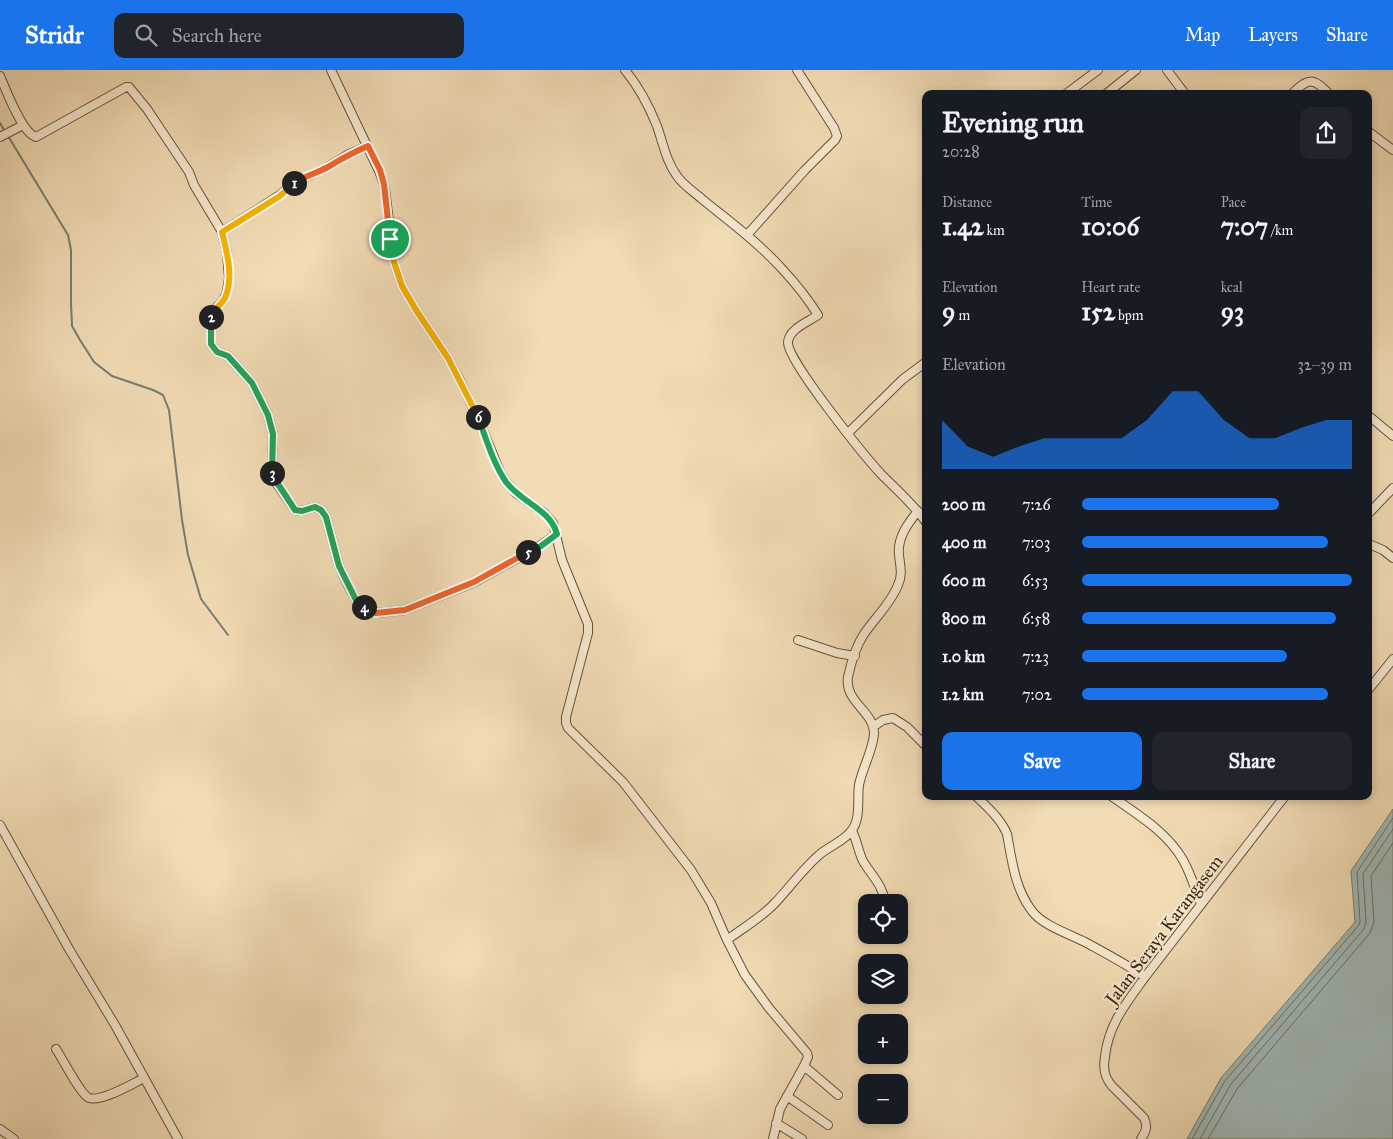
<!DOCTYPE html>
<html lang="en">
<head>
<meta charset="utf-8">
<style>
  body { margin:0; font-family:"IM FELL Great Primer",serif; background:#20242c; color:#f1f3f6; height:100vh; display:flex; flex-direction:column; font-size:19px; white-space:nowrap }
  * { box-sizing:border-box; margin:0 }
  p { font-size:16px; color:#9ea1a6 }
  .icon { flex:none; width:28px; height:28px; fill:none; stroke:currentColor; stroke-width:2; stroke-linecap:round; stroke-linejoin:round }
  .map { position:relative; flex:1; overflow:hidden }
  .side { position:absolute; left:922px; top:20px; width:450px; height:710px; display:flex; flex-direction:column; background:#171b24; border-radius:10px; box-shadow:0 2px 8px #0003 }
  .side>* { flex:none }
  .buttons { position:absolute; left:858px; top:824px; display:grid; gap:10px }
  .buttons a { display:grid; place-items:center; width:50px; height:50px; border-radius:10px; background:#171b24; box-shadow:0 2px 8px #0003; font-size:25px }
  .pin { position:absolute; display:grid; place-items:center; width:42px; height:42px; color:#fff; margin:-21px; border:2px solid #fff; border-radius:50%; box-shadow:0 1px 5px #0007 }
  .km { position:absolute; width:25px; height:25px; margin:-12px; border-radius:50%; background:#222; color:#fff; font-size:14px; line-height:25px; text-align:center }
  .round { display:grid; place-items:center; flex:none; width:52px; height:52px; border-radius:10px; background:#20242c }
  .head { display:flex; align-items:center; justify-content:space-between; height:85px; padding:0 20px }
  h1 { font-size:28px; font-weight:800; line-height:38px }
  .figures { display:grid; grid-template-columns:repeat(3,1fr); gap:8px; height:85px; padding:5px 20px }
  .figures div { display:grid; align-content:center }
  .figures b { font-size:25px; font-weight:800 }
  .figures small { font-size:14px; font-weight:400 }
  .figures p { font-size:14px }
  .chart { height:140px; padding:10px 20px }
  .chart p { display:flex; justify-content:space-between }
  .chart svg { width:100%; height:90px; margin-top:5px; fill:#1a73e8; opacity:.7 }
  .button { display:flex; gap:10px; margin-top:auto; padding:10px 20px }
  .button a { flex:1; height:58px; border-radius:10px; background:#1a73e8; color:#fff; font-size:20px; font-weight:800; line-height:58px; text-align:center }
  .button a+a { background:#20242c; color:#f1f3f6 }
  ul { padding:0 20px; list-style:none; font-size:16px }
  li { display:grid; grid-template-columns:80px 60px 1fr; align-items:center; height:38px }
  li i { height:12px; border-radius:6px; background:#1a73e8 }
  header { display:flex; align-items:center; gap:30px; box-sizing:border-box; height:70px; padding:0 25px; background:#1a73e8; color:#fff }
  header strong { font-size:24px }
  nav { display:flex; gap:28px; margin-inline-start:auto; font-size:18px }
  .search { width:350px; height:45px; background:#20242c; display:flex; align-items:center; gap:12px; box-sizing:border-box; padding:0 18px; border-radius:10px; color:#9ea1a6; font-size:19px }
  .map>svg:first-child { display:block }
</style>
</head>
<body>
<header>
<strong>Stridr</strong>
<div class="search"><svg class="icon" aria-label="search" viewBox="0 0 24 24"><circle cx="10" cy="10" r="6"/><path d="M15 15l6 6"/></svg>Search here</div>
<nav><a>Map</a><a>Layers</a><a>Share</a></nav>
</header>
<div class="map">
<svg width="1393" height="1069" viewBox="0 0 1393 1069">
  <rect width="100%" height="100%" fill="#f2dcb5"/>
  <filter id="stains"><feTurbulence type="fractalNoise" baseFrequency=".004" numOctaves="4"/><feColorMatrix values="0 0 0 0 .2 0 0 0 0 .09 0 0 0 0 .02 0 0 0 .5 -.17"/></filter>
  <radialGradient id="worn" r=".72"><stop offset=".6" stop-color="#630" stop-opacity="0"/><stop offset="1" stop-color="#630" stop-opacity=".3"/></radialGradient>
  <path fill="#9fb9b7" stroke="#767e71" d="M1393 739V1069H1187L1221 1008 1355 852 1351 801Z"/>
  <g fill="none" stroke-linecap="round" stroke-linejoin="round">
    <path stroke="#6c6f60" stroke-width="1" d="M1192 1069 1225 1011 1359 855 1360 852 1357 802 1393 748
      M1200 1069 1231 1014 1364 859 1366 852 1363 804 1393 759
      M1208 1069 1237 1019 1370 863 1374 852 1371 806 1393 773"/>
    <path stroke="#767e71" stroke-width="2" d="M0 53 5 62
      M8 66 68 165 71 180V233L72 256 80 270 94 292 112 306 153 320 163 325 169 340 182 450 188 485 201 529 228 565"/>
    <g stroke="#675334" stroke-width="10">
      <path id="minor" d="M331 0 379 101 384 114 386 127 394 192 402 216 416 240 448 288 458 307 477 346 500 402 506 412 517 424 544 443 553 453 562 490 588 554V563L566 647V653L568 658 623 712 691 800 711 833 727 870 745 905 769 938 807 983 808 987 804 996 780 1039 773 1069
        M625 0C639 17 649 36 657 56 663 73 666 91 677 106 683 115 694 122 702 129 714 139 726 148 738 158 767 181 798 213 818 245 808 252 789 259 788 272 786 289 866 388 882 405 897 420 913 434 926 452
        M1167 0 1185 24
        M0 6C6 20 22 63 36 67L126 17H129L147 39 189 102 194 115 222 162 227 183 229 208 227 222 223 231 215 239 211 247V274L217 282 228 286 252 313 268 345 273 364 272 402 277 414 295 440 302 441 315 437 321 440 326 447 339 496 349 517 358 534 377 543 405 540 475 512 541 475 557 464
        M1066 24 1098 0
        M1106 24 1136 0
        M1292 24C1308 8 1313 7 1329 24
        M1369 62 1393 80
        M0 67 23 55
        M222 162 280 125 295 112 326 98 349 84 368 76
        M747 165 804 101 835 70 837 66 834 58 797 0
        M1369 346 1393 366
        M848 363 903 309 926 292
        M1369 443 1393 418
        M1369 474 1383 480 1393 488
        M798 570 837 583 855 586
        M1369 619 1393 589
        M873 657 883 650 893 648 907 657 926 676
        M976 726C988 738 1001 749 1007 764 1012 791 1015 819 1032 841 1042 855 1069 864 1085 872 1105 883 1126 894 1145 907
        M1111 726C1137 744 1167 762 1183 790 1191 804 1195 819 1201 834
        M0 755 69 879 115 955 178 1069
        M852 761C857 770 858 781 863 791 871 805 883 815 885 832
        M727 870C743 858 762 847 775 833 790 817 803 799 819 785 829 776 845 771 852 760 861 748 857 729 859 715 862 699 873 680 874 664 875 642 844 632 848 607 851 593 856 576 864 564 875 548 891 533 898 515 903 505 900 495 899 485 897 468 908 453 918 441
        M56 979C62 988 81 1025 89 1028 102 1032 132 1014 144 1008
        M804 996 838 1025
        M787 1026 828 1055
        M776 1053 802 1069
        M0 1059 14 1069
        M1141 1069C1146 1061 1148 1057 1144 1048L1112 1016C1104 1007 1103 998 1105 987 1108 955 1127 932 1145 907L1285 726"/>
    </g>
    <use href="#minor" stroke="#f7e8cf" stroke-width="8"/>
  </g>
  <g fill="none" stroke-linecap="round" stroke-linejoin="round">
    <g stroke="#fff" stroke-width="10">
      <path id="split-1" d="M294 113C305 106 317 103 328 97 341 89 354 82 368 76L380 100 384 114 390 169"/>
    </g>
    <g stroke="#fff" stroke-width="10">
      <path id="split-2" d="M211 247C215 238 221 235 225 228 234 208 227 182 222 162L280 126 294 113"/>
    </g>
    <g stroke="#fff" stroke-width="10">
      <path id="split-3" d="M211 247V274L217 282 228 286 252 313 268 345 273 364 272 403"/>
    </g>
    <g stroke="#fff" stroke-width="10">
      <path id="split-4" d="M272 403 278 414 295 440 302 441 315 437 321 440 326 447 339 496 358 534 364 537"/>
    </g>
    <g stroke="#fff" stroke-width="10">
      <path id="split-5" d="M364 537 376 543 405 540 474 512 528 482"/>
    </g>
    <g stroke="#fff" stroke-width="10">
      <path id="split-6" d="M478 347C486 368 493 393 506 412 522 433 550 439 557 464L541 476 528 482"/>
    </g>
    <g stroke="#fff" stroke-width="10">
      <path id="split-7" d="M390 169 394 192 402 216 416 240 448 288 478 347"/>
    </g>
    <use href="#split-1" stroke="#f0652b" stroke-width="6"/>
    <use href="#split-2" stroke="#f5b400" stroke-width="6"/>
    <use href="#split-3" stroke="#22a559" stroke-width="6"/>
    <use href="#split-4" stroke="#22a559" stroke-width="6"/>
    <use href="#split-5" stroke="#f0652b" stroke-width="6"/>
    <use href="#split-6" stroke="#22a559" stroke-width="6"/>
    <use href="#split-7" stroke="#f5b400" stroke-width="6"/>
  </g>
  <g text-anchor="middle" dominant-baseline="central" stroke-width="4.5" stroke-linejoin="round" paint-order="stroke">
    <g font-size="18" fill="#392509" stroke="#f7e8cf">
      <text transform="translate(1164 860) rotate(-53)">Jalan Seraya Karangasem</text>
    </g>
  </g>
  <rect width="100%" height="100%" filter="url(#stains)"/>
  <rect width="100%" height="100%" fill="url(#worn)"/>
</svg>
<div class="buttons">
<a><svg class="icon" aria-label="locate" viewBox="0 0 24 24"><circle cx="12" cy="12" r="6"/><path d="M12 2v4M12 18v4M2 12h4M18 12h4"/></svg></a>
<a><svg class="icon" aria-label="layers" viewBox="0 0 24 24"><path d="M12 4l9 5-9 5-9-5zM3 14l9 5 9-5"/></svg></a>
<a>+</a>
<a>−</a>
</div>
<div class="pin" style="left:390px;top:169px;background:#1e9e55"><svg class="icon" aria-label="arrive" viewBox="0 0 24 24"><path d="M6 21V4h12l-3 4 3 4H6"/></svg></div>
<b class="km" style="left:294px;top:113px">1</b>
<b class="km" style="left:211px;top:247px">2</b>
<b class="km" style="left:272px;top:403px">3</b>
<b class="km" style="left:364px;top:537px">4</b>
<b class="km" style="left:528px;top:482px">5</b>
<b class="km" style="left:478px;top:347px">6</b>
<section class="side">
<div class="head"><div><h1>Evening run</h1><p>20:28</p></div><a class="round"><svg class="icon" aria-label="share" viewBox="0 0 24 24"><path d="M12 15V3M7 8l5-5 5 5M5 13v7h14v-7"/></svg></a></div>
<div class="figures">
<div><p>Distance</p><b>1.42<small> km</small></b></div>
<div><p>Time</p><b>10:06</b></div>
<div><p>Pace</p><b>7:07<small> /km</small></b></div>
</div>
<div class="figures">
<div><p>Elevation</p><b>9<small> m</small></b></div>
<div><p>Heart rate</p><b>152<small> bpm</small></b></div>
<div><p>kcal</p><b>93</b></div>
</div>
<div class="chart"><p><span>Elevation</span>32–39 m</p>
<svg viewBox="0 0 160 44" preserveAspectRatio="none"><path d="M0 44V20L10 33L20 38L30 33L40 29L50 29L60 29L70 29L80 20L90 6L100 6L110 20L120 29L130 29L140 24L150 20L160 20V44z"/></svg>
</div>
<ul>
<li><b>200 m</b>7:26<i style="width:73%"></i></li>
<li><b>400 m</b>7:03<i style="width:91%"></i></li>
<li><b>600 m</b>6:53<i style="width:100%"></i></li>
<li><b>800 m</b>6:58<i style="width:94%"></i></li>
<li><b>1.0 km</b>7:23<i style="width:76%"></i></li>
<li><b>1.2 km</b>7:02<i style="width:91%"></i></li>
</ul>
<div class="button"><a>Save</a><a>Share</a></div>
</section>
</div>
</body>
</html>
